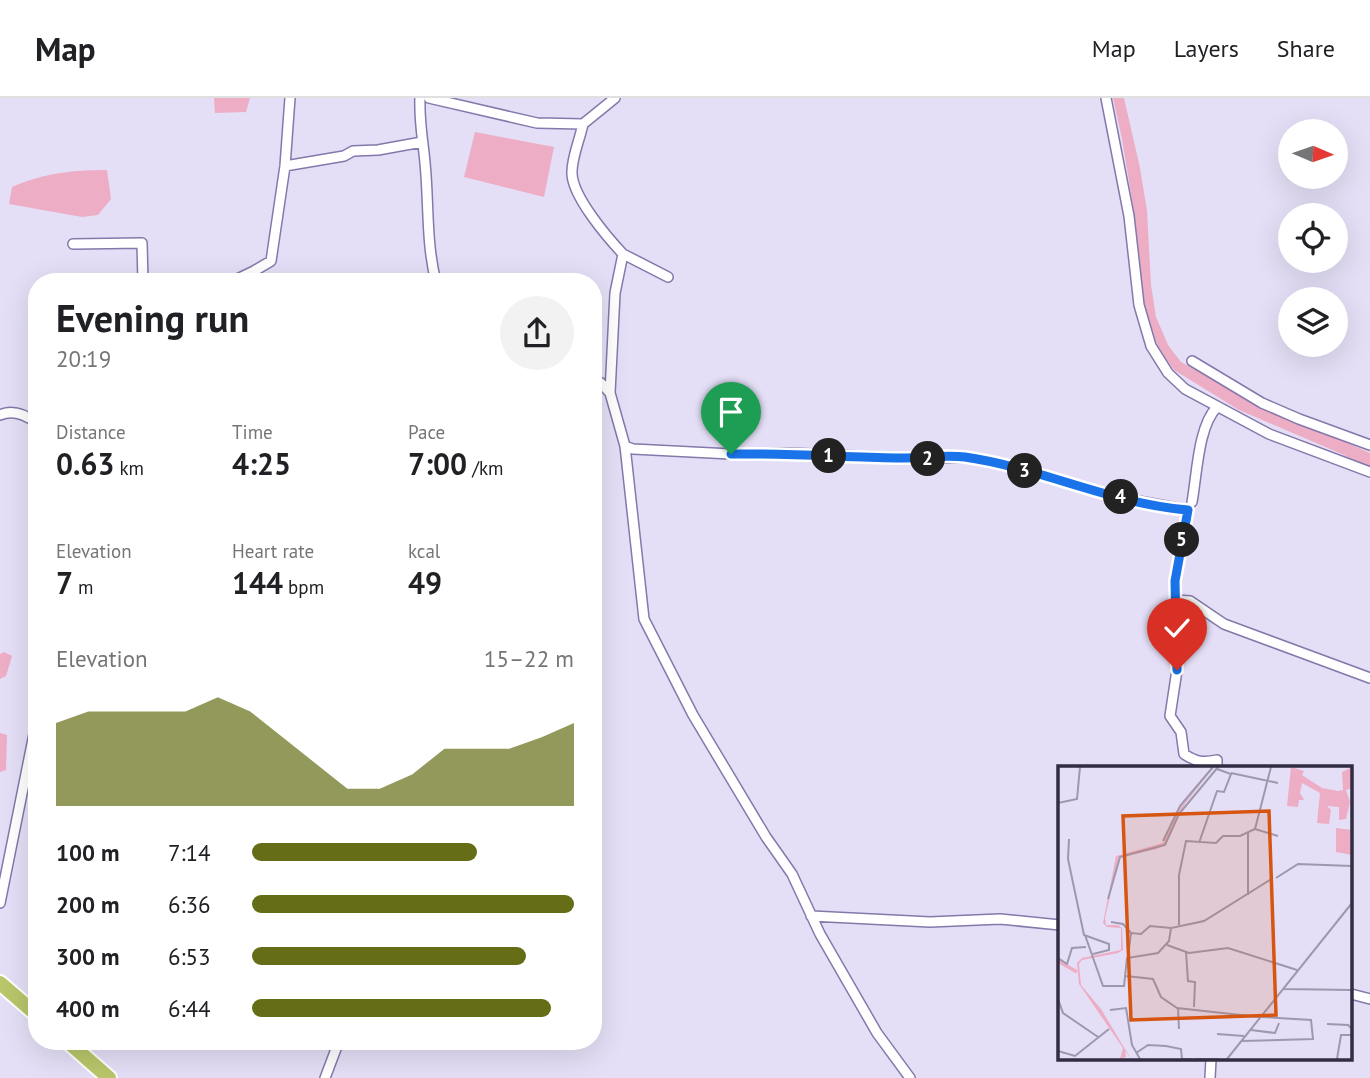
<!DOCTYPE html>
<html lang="en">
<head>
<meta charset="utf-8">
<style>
  body { margin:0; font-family:"PT Sans",sans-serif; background:#f2f2f2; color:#202124; height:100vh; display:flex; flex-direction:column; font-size:26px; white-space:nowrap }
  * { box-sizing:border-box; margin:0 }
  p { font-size:23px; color:#757577 }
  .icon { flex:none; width:38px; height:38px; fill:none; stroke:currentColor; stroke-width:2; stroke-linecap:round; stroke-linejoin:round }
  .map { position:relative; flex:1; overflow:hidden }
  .sheet { position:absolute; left:28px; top:175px; width:574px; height:777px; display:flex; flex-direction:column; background:#fff; border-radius:28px; box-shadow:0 7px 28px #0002 }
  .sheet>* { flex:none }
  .needle { width:46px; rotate:92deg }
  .fabs { position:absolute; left:1278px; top:21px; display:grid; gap:14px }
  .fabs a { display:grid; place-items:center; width:70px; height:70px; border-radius:50%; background:#fff; box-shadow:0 7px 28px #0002; font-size:35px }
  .pin { position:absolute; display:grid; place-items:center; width:60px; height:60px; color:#fff; margin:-72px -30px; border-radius:50% 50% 50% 0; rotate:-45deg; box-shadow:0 0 7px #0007 }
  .pin .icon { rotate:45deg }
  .km { position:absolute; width:35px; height:35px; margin:-18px; border-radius:50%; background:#222; color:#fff; font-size:19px; line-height:35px; text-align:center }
  .round { display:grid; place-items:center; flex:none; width:74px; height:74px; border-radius:37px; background:#f2f2f2 }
  .overview { display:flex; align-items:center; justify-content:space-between; height:119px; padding:0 28px }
  h1 { font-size:38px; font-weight:600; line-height:52px }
  .stats { display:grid; grid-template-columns:repeat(3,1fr); gap:10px; height:119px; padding:7px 28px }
  .stats div { display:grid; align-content:center }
  .stats b { font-size:30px; font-weight:600 }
  .stats small { font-size:19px; font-weight:400 }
  .stats p { font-size:19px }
  .chart { height:196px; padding:14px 28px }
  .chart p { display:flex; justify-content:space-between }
  .chart svg { width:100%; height:126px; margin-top:7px; fill:#656e16; opacity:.7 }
  ul { padding:0 28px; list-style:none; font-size:23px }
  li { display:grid; grid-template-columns:112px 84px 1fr; align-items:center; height:52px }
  li i { height:18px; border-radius:9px; background:#656e16 }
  header { display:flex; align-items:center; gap:42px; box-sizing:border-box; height:98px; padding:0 35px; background:#fff; border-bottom:2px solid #e0e0e0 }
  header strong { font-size:33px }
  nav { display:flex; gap:38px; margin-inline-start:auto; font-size:24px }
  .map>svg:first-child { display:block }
</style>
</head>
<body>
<header>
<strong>Map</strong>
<nav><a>Map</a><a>Layers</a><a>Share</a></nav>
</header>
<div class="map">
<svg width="1370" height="980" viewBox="0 0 1370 980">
  <rect width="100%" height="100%" fill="#e4dff6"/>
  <path fill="#edadc4" d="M214 0H250L246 14 215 15Z
    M1113 0H1124L1140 70 1147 113 1151 187 1156 219 1168 247 1181 264 1242 298 1370 355V372L1344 357 1239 312 1174 272 1159 251 1145 215 1138 165 1134 114 1122 41Z
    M475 34 554 49 544 99 464 79Z
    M107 72 111 101 98 117 82 119 9 106 12 89C44 75 73 72 107 72Z
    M4 554 12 558 6 578 0 581V556Z
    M0 635 7 637 6 672 0 674Z"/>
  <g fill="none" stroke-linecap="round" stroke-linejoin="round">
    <g stroke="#8578ab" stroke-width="12">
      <path id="minor" d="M420 0C419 24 423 42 425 65 429 104 426 145 436 184
        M429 0 537 25 583 26C580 41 571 61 572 76 573 99 607 139 623 156L615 195 610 295
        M1106 0 1129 118 1139 207 1151 248 1168 275 1185 291 1269 336 1370 374
        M583 26 615 0
        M285 68 344 58 353 53 378 52 422 44
        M73 146 142 145 143 184
        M623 156 668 179
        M231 184 254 173 271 163 285 68 290 0
        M1192 263 1262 305 1299 321 1370 347
        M593 284 601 285 610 295 625 348 644 521 693 617 766 739 792 776 820 836 877 935 910 980
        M0 317C13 311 26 317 37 325
        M625 348 633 351 731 356 788 355 926 361 964 359 997 365 1127 401 1188 412 1175 483 1177 572 1170 618 1181 634 1184 656C1196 664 1203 665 1217 662V670
        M34 403H37
        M1192 404C1197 377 1198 328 1217 309
        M1175 502 1190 503 1224 526 1370 580
        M0 805 37 621
        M811 818 930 824 1000 821 1060 827
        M1351 896 1370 901
        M325 980 339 943
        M1210 980 1211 961"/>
    </g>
    <g stroke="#fff" stroke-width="18">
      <path id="highway" d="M0 885 37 917
        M67 943 109 980"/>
    </g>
    <use href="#minor" stroke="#fff" stroke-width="9"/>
    <use href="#highway" stroke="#b9c66a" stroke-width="14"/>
  </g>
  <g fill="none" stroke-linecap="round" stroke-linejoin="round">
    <g stroke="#fff" stroke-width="14">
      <path id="route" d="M731 356C786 355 841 359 896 360 919 361 942 356 965 359 1041 370 1112 406 1188 412L1175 483 1177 572"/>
    </g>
    <use href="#route" stroke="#1a73e8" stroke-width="9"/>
  </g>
  <g transform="translate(1058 668)">
    <rect width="294" height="294" fill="#e4dff6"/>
    <path d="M156 1 127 38 107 78 99 83 61 91 47 152 48 159H60L64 162 65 184 60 187 24 194 21 198 23 219 43 243 73 293 67 285 68 291 62 293 65 282 21 218 19 197 24 192 63 184V162L49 161 45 157 58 90 105 77 122 42ZM233 1 246 5 244 9 264 22 280 25 285 24 284 6 294 1V22L288 24 292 36 288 53 281 54V41L269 40 273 44 271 58 259 57 262 27 244 17 242 27 246 34H241L240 41 229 40ZM278 62 294 64V89L278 86Z" fill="#edadc4"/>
    <path fill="none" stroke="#edadc4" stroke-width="3.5" d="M0 195 19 206"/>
    <path fill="none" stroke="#9d98ae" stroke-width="2" d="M173 7 220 17M0 37 19 33 22 1M197 63 220 70M11 73 10 93 26 169 51 178V184L35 188M105 75 122 40 155 1M141 77 159 25 166 26 173 8 159 3M218 112 240 98 294 100M190 129V67M50 133 62 91 107 79 121 48 160 1M53 156 65 158 73 167M121 159V109L128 75 158 77 165 70H182L197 63 213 1M27 169 45 220H66L69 192 100 187 111 175 113 162 146 155 215 112M109 179 131 187 170 182 239 204M128 186 130 215 137 216 136 241M70 191 73 167 83 168 92 160 113 162M0 192 9 198 14 182 28 181M68 210 95 213 103 231 119 242 201 251M226 223 293 224M0 233 5 247 40 271M120 242 121 263M52 244 68 242 74 279 82 293M269 258 290 259 294 263M193 264 217 267 221 257M159 268 186 270M184 275 255 273 253 254 204 251M0 285 17 290 51 263M78 287 90 279 108 280 123 283 124 293H134M136 293H161M169 293 294 137M279 293 283 269H294"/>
    <path fill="#d65511" fill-opacity="0.15" stroke="#d65511" stroke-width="3.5" d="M211 45 218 249 73 254 65 50Z"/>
    <rect width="294" height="294" fill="none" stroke="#322d42" stroke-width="3.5"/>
  </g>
</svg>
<div class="fabs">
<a><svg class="needle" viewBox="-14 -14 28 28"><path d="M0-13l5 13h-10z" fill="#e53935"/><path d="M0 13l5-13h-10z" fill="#757577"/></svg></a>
<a><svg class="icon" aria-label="locate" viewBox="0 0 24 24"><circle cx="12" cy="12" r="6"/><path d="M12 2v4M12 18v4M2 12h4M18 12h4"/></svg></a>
<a><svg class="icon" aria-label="layers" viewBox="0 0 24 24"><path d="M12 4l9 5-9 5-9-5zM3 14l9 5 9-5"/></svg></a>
</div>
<div class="pin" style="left:731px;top:356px;background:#1e9e55"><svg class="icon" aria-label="arrive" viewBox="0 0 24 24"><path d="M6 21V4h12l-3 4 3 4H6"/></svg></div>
<div class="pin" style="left:1177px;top:572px;background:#d93025"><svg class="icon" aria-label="check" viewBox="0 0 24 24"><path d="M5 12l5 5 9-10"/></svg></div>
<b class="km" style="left:829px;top:358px">1</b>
<b class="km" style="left:928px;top:361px">2</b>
<b class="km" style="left:1025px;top:373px">3</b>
<b class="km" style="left:1121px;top:399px">4</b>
<b class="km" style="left:1182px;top:442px">5</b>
<section class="sheet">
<div class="overview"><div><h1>Evening run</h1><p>20:19</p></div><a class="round"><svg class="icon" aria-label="share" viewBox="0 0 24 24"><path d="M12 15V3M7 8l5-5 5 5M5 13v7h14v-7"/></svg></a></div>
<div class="stats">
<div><p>Distance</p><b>0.63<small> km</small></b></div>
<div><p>Time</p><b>4:25</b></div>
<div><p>Pace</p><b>7:00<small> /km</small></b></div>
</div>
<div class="stats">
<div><p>Elevation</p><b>7<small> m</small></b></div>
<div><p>Heart rate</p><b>144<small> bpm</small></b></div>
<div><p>kcal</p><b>49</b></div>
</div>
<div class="chart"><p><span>Elevation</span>15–22 m</p>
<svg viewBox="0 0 160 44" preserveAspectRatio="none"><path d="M0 44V15L10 11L20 11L30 11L40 11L50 6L60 11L70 20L80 29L90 38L100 38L110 33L120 24L130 24L140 24L150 20L160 15V44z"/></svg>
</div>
<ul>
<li><b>100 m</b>7:14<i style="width:70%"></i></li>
<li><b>200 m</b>6:36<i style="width:100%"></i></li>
<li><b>300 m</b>6:53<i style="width:85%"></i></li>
<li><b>400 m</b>6:44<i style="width:93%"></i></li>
</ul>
</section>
</div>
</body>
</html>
